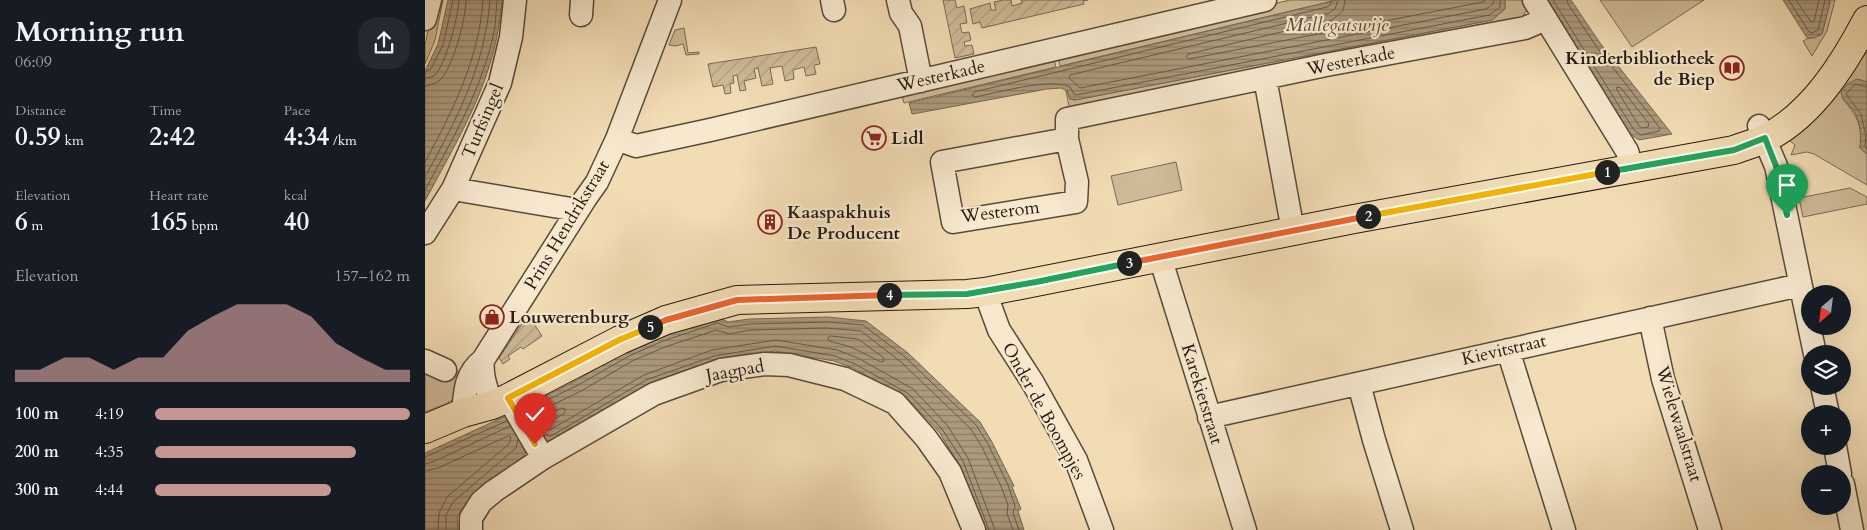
<!DOCTYPE html>
<html lang="en">
<head>
<meta charset="utf-8">
<style>
  body { margin:0; font-family:Cardo,serif; background:#242831; color:#f1f3f6; height:100vh; display:flex; flex-direction:column; font-size:19px; white-space:nowrap }
  * { box-sizing:border-box; margin:0 }
  p { font-size:16px; color:#9ea1a6 }
  .icon { flex:none; width:28px; height:28px; fill:none; stroke:currentColor; stroke-width:2; stroke-linecap:round; stroke-linejoin:round }
  .map { position:relative; flex:1; overflow:hidden }
  .drawer { display:flex; flex-direction:column; background:#171b24; width:425px }
  .drawer>* { flex:none }
  .needle { width:32px; rotate:208deg }
  .controls { position:absolute; left:1376px; top:285px; display:grid; gap:10px }
  .controls a { display:grid; place-items:center; width:50px; height:50px; border-radius:50%; background:#171b24; box-shadow:0 5px 20px #0002; font-size:25px }
  .pin { position:absolute; display:grid; place-items:center; width:42px; height:42px; color:#fff; margin:-51px -21px; border-radius:50% 50% 50% 0; rotate:-45deg; box-shadow:0 0 5px #0007 }
  .pin .icon { rotate:45deg }
  .km { position:absolute; width:25px; height:25px; margin:-12px; border-radius:50%; background:#222; color:#fff; font-size:14px; line-height:25px; text-align:center }
  .round { display:grid; place-items:center; flex:none; width:52px; height:52px; border-radius:20px; background:#242831 }
  .head { display:flex; align-items:center; justify-content:space-between; height:85px; padding:0 15px }
  h1 { font-size:28px; font-weight:700; line-height:38px }
  .figures { display:grid; grid-template-columns:repeat(3,1fr); gap:8px; height:85px; padding:5px 15px }
  .figures div { display:grid; align-content:center }
  .figures b { font-size:25px; font-weight:700 }
  .figures small { font-size:14px; font-weight:400 }
  .figures p { font-size:14px }
  .chart { height:140px; padding:10px 15px }
  .chart p { display:flex; justify-content:space-between }
  .chart svg { width:100%; height:90px; margin-top:5px; fill:#c59692; opacity:.7 }
  ul { padding:0 15px; list-style:none; font-size:16px }
  li { display:grid; grid-template-columns:80px 60px 1fr; align-items:center; height:38px }
  li i { height:12px; border-radius:6px; background:#c59692 }
  main { display:flex; flex:1; min-height:0 }
  .map>svg:first-child { display:block }
</style>
</head>
<body>
<main>
<section class="drawer">
<div class="head"><div><h1>Morning run</h1><p>06:09</p></div><a class="round"><svg class="icon" aria-label="share" viewBox="0 0 24 24"><path d="M12 15V3M7 8l5-5 5 5M5 13v7h14v-7"/></svg></a></div>
<div class="figures">
<div><p>Distance</p><b>0.59<small> km</small></b></div>
<div><p>Time</p><b>2:42</b></div>
<div><p>Pace</p><b>4:34<small> /km</small></b></div>
</div>
<div class="figures">
<div><p>Elevation</p><b>6<small> m</small></b></div>
<div><p>Heart rate</p><b>165<small> bpm</small></b></div>
<div><p>kcal</p><b>40</b></div>
</div>
<div class="chart"><p><span>Elevation</span>157–162 m</p>
<svg viewBox="0 0 160 44" preserveAspectRatio="none"><path d="M0 44V38L10 38L20 32L30 32L40 38L50 32L60 32L70 19L80 12L90 6L100 6L110 6L120 12L130 25L140 32L150 38L160 38V44z"/></svg>
</div>
<ul>
<li><b>100 m</b>4:19<i style="width:100%"></i></li>
<li><b>200 m</b>4:35<i style="width:79%"></i></li>
<li><b>300 m</b>4:44<i style="width:69%"></i></li>
</ul>
</section>
<div class="map">
<svg width="1442" height="530" viewBox="0 0 1442 530">
  <defs>
    <pattern id="garden-furrows" width="10" height="10" patternUnits="userSpaceOnUse" patternTransform="scale(1.25)"><rect width="10" height="10" fill="#cfbb98"/><path d="M-1 1l2-2M0 10L10 0M9 11l2-2" fill="none" stroke="#b2a082"/></pattern>
    <pattern id="water-rules" width="6" height="5" patternUnits="userSpaceOnUse" patternTransform="scale(1.25)"><rect width="6" height="5" fill="#ac9a7d"/><path d="M0 2.5h6" fill="none" stroke="#8c7d65"/></pattern>
  </defs>
  <rect width="100%" height="100%" fill="#f2dcb4"/>
  <filter id="stains"><feTurbulence type="fractalNoise" baseFrequency=".004" numOctaves="4"/><feColorMatrix values="0 0 0 0 .2 0 0 0 0 .09 0 0 0 0 .02 0 0 0 .5 -.17"/></filter>
  <radialGradient id="worn" r=".72"><stop offset=".6" stop-color="#630" stop-opacity="0"/><stop offset="1" stop-color="#630" stop-opacity=".3"/></radialGradient>
  <path fill="#cfbb98" stroke="#7a6a54" d="M10 0H18L10 40 0 64V45Z
    M865 0H912L635 66 632 54Z
    M1080 0H1096L1102 8 1097 19 645 112 641 91H642L645 99 650 100 1067 20 1080 9Z
    M1175 0H1279L1207 47Z
    M1404 0H1410L1402 31 1387 56 1378 41C1384 37 1390 38 1397 34L1405 2Z
    M259 28 263 53 274 52V54L261 55 258 44 250 46 244 45 250 30Z
    M1442 52V82L1432 79 1417 98C1431 115 1438 124 1435 148L1442 154V185L1389 154 1382 152 1366 155 1370 145 1364 140 1391 116Z
    M628 55 631 67 479 103 475 90Z
    M751 162 757 190 693 205 686 176Z
    M1425 188 1442 197V204L1378 217 1374 198Z
    M0 368 26 369 34 372 28 399 21 404 0 412Z"/>
  <path fill="url(#garden-furrows)" stroke="#7a6a54" d="M518 0H530L532 8 539 6 542 23 535 24 537 33 544 32 546 40 539 42 540 46 547 45 549 54 530 58Z
    M579 0H586L587 6 597 3 596 0H663L658 1 659 4 557 28 555 22 548 24 545 9 565 3 566 10H571L569 2Z
    M391 47 395 64 389 65 391 74 381 76 379 67 368 70 369 79 360 81 357 66 345 68 348 84 337 86 333 68 329 69 331 78 319 81 321 90 315 91 312 75 308 76 309 83 305 84 306 93 300 94 298 85 288 87 283 64Z
    M103 315 117 336 98 349 96 347 83 356 85 359 78 364 74 358Z"/>
  <path fill="url(#water-rules)" stroke="#766752" d="M23 0H77C71 79 36 133 0 201V71L13 44Z
    M912 0H1080V9L1067 20 650 100 645 99 642 91 636 88 622 89 493 113 487 114 484 103Z
    M1122 0H1146L1175 43 1247 134 1214 140 1205 134Z
    M1358 0H1404L1405 2 1397 34 1389 38H1382Z
    M1432 79 1442 82V154L1435 148C1436 138 1436 125 1431 115 1427 106 1417 102 1416 92L1422 84Z
    M293 317 303 322 324 319 403 317 441 321 483 353 555 422 567 442 589 486 587 487 596 509 593 511 599 530H559L533 463 514 432 482 398 428 368 409 361 350 351 290 360 127 441 122 442 115 439 103 448 99 456 37 509 32 517 33 530H0V453L83 415 152 380 201 351 236 336Z"/>
  <g fill="none" stroke-linecap="round" stroke-linejoin="round">
    <path stroke="#685a47" stroke-width="1" d="M906 0V4L902 7 549 92 547 95 550 97C572 93 627 77 645 87L649 94 651 95 1064 15 1075 7V0
      M913 0 910 9 904 13 645 75 644 78 655 88 1061 9 1068 4 1069 0
      M920 0 918 11 907 20 763 54 761 57 764 59 1058 2 1061 0
      M1128 0 1209 130 1216 135 1234 131 1235 128 1171 46 1143 4 1142 0
      M1364 0 1384 32 1387 33 1393 30 1400 0
      M1371 0 1386 22 1389 21 1394 0
      M0 72 6 69 18 45 28 0
      M0 78C4 78 8 77 11 74 22 60 33 17 34 0
      M0 86C5 85 10 84 14 81 28 69 41 18 41 0
      M1192 87 1196 88 1224 124 1223 127 1217 128 1214 126 1192 90Z
      M1442 87 1430 84 1421 94 1436 114 1441 136 1440 146 1442 149
      M0 162C28 110 54 59 58 0
      M0 177C31 120 60 67 65 0
      M0 190C28 138 59 86 70 27 71 18 71 9 72 0
      M406 336 433 339 459 358V361L456 362 426 347 404 341 403 338Z
      M137 408 140 409V413L124 422 120 420V417Z
      M104 409 155 384 204 356 238 341 292 323 304 327 325 324 403 322 438 325 480 357 551 425 563 444 583 485 590 506 588 513 594 530
      M107 415 158 390 207 361 240 347 291 330 304 334 325 330 402 328 436 331 476 362 546 429 557 447 576 486 583 505 582 514 588 530
      M115 428 125 430 219 375 287 350 351 340 412 350 433 358 488 389 522 425 543 458 570 530
      M119 435 126 436 221 380 289 356 350 346 410 356 430 364 484 394 517 429 538 461 564 530
      M0 457 82 421
      M0 464 10 461 85 426
      M0 471 13 468 83 436 86 437 84 444 22 497 14 513 13 530
      M21 530V515L28 502 91 448 93 440"/>
    <g stroke="#584a3a" stroke-width="25">
      <path id="minor" d="M407 0 409 10
        M473 0 476 13 485 26 496 81
        M1109 0 1202 151 1207 167
        M156 15 157 0
        M0 19 5 0
        M840 78 868 231
        M1334 126 1351 166 1390 354
        M192 139 211 146 285 130 840 0
        M642 139V119L901 65 1100 28 1121 19
        M642 139 652 182 651 202 528 222 517 162Z
        M28 189 152 210
        M0 233 28 189 75 83 86 37 90 0
        M735 257 820 530
        M560 292 574 330 608 383 651 460 677 530
        M1225 318 1238 379 1285 530
        M1083 350 1139 530
        M58 360C56 376 62 390 67 405
        M0 361 20 370
        M934 384 949 440 977 530
        M1397 386 1403 414
        M83 398 118 458
        M38 413C40 391 40 374 58 360L160 199 172 182 192 139 245 0
        M784 417 1375 285
        M1410 446 1415 474
        M1418 484 1427 530
        M46 530V518L56 502 69 491 118 458 229 394 296 370 340 364 364 365 420 379 470 403 501 438 525 472 549 530"/>
    </g>
    <g stroke="#241a11" stroke-width="30">
      <path id="major" d="M0 429 38 413 67 405 83 398 195 340 241 320 312 300 542 294 560 292 929 219 1309 150C1320 146 1331 143 1341 138 1387 115 1419 64 1442 20"/>
    </g>
    <use href="#minor" stroke="#f7e8ce" stroke-width="22"/>
    <use href="#major" stroke="#f2dcb4" stroke-width="28"/>
  </g>
  <g fill="none" stroke-linecap="round" stroke-linejoin="round">
    <g stroke="#fff" stroke-width="10">
      <path id="split-1" d="M1182 172 1309 150 1340 138 1351 166 1362 215"/>
    </g>
    <g stroke="#fff" stroke-width="10">
      <path id="split-2" d="M943 216 1182 172"/>
    </g>
    <g stroke="#fff" stroke-width="10">
      <path id="split-3" d="M704 263 943 216"/>
    </g>
    <g stroke="#fff" stroke-width="10">
      <path id="split-4" d="M464 295 542 294 611 282 704 263"/>
    </g>
    <g stroke="#fff" stroke-width="10">
      <path id="split-5" d="M225 327 241 320 312 300 464 295"/>
    </g>
    <g stroke="#fff" stroke-width="10">
      <path id="split-6" d="M110 444 83 398 194 340 225 327"/>
    </g>
    <use href="#split-1" stroke="#22a559" stroke-width="6"/>
    <use href="#split-2" stroke="#f5b400" stroke-width="6"/>
    <use href="#split-3" stroke="#f0652b" stroke-width="6"/>
    <use href="#split-4" stroke="#22a559" stroke-width="6"/>
    <use href="#split-5" stroke="#f0652b" stroke-width="6"/>
    <use href="#split-6" stroke="#f5b400" stroke-width="6"/>
  </g>
  <defs>
    <g id="library-ring" transform="scale(1.25)"><circle r="9.5" fill="#f7e8ce" stroke="#8f2418" stroke-width="1.5"/><path d="M-6-4Q-3-5.5-.7-3.5V5Q-3 3-6 4ZM6-4Q3-5.5 .7-3.5V5Q3 3 6 4Z" fill="#8f2418"/></g>
    <g id="supermarket-ring" transform="scale(1.25)"><circle r="9.5" fill="#f7e8ce" stroke="#8f2418" stroke-width="1.5"/><path d="M-6-5.5h2.5l.6 2H6L4.5 2H-2.5L-4.4-4H-6ZM-1.5 3.2a1.3 1.3 0 1 0 .1 0ZM3 3.2a1.3 1.3 0 1 0 .1 0Z" fill="#8f2418"/></g>
    <g id="building-ring" transform="scale(1.25)"><circle r="9.5" fill="#f7e8ce" stroke="#8f2418" stroke-width="1.5"/><path d="M-4-6H4V6H1V3H-1V6H-4ZM-2.5-4.3h1.7v1.8h-1.7ZM.8-4.3h1.7v1.8H.8ZM-2.5-1h1.7V.8h-1.7ZM.8-1h1.7V.8H.8Z" fill="#8f2418"/></g>
    <g id="shop-ring" transform="scale(1.25)"><circle r="9.5" fill="#f7e8ce" stroke="#8f2418" stroke-width="1.5"/><path d="M-5-2.5h2.3a2.7 3.5 0 0 1 5.4 0H5L5.5 6h-11ZM-1.5-2.5h3a1.5 2.3 0 0 0-3 0Z" fill="#8f2418"/></g>
  </defs>
  <g fill-rule="evenodd">
    <use href="#library-ring" x="1307" y="68"/>
    <use href="#supermarket-ring" x="449" y="138"/>
    <use href="#building-ring" x="345" y="222"/>
    <use href="#shop-ring" x="67" y="317"/>
  </g>
  <g text-anchor="middle" dominant-baseline="central" stroke-width="4.5" stroke-linejoin="round" paint-order="stroke">
    <g font-size="18" font-weight="bold" fill="#241a11" stroke="#f7e8ce" text-anchor="start">
      <text x="1290" y="58" text-anchor="end">Kinderbibliotheek<tspan x="1290" dy="21">de Biep</tspan></text>
      <text x="466" y="138">Lidl</text>
      <text x="362" y="212">Kaaspakhuis<tspan x="362" dy="21">De Producent</tspan></text>
      <text x="84" y="317">Louwerenburg</text>
    </g>
    <g font-size="18" fill="#241a11" stroke="#f7e8ce">
      <text transform="translate(926 61) rotate(-11)">Westerkade</text>
      <text transform="translate(516 76) rotate(-13)">Westerkade</text>
      <text transform="translate(58 121) rotate(-67)">Turfsingel</text>
      <text transform="translate(575 212) rotate(-7)">Westerom</text>
      <text transform="translate(142 225) rotate(-59)">Prins Hendrikstraat</text>
      <text transform="translate(1079 350) rotate(-13)">Kievitstraat</text>
      <text transform="translate(310 371) rotate(-10)">Jaagpad</text>
      <text transform="translate(777 394) rotate(73)">Karekietstraat</text>
      <text transform="translate(619 411) rotate(61)">Onder de Boompjes</text>
      <text transform="translate(1254 424) rotate(73)">Wielewaalstraat</text>
    </g>
    <g font-size="19" font-style="italic" fill="#5a4d3c" stroke="#f7e8ce">
      <text x="912" y="25">Mallegatswije</text>
    </g>
  </g>
  <rect width="100%" height="100%" filter="url(#stains)"/>
  <rect width="100%" height="100%" fill="url(#worn)"/>
</svg>
<div class="controls">
<a><svg class="needle" viewBox="-14 -14 28 28"><path d="M0-13l5 13h-10z" fill="#e53935"/><path d="M0 13l5-13h-10z" fill="#9ea1a6"/></svg></a>
<a><svg class="icon" aria-label="layers" viewBox="0 0 24 24"><path d="M12 4l9 5-9 5-9-5zM3 14l9 5 9-5"/></svg></a>
<a>+</a>
<a>−</a>
</div>
<div class="pin" style="left:1362px;top:215px;background:#1e9e55"><svg class="icon" aria-label="arrive" viewBox="0 0 24 24"><path d="M6 21V4h12l-3 4 3 4H6"/></svg></div>
<div class="pin" style="left:110px;top:444px;background:#d93025"><svg class="icon" aria-label="check" viewBox="0 0 24 24"><path d="M5 12l5 5 9-10"/></svg></div>
<b class="km" style="left:1182px;top:172px">1</b>
<b class="km" style="left:943px;top:216px">2</b>
<b class="km" style="left:704px;top:263px">3</b>
<b class="km" style="left:464px;top:295px">4</b>
<b class="km" style="left:225px;top:327px">5</b>
</div>
</main>
</body>
</html>
